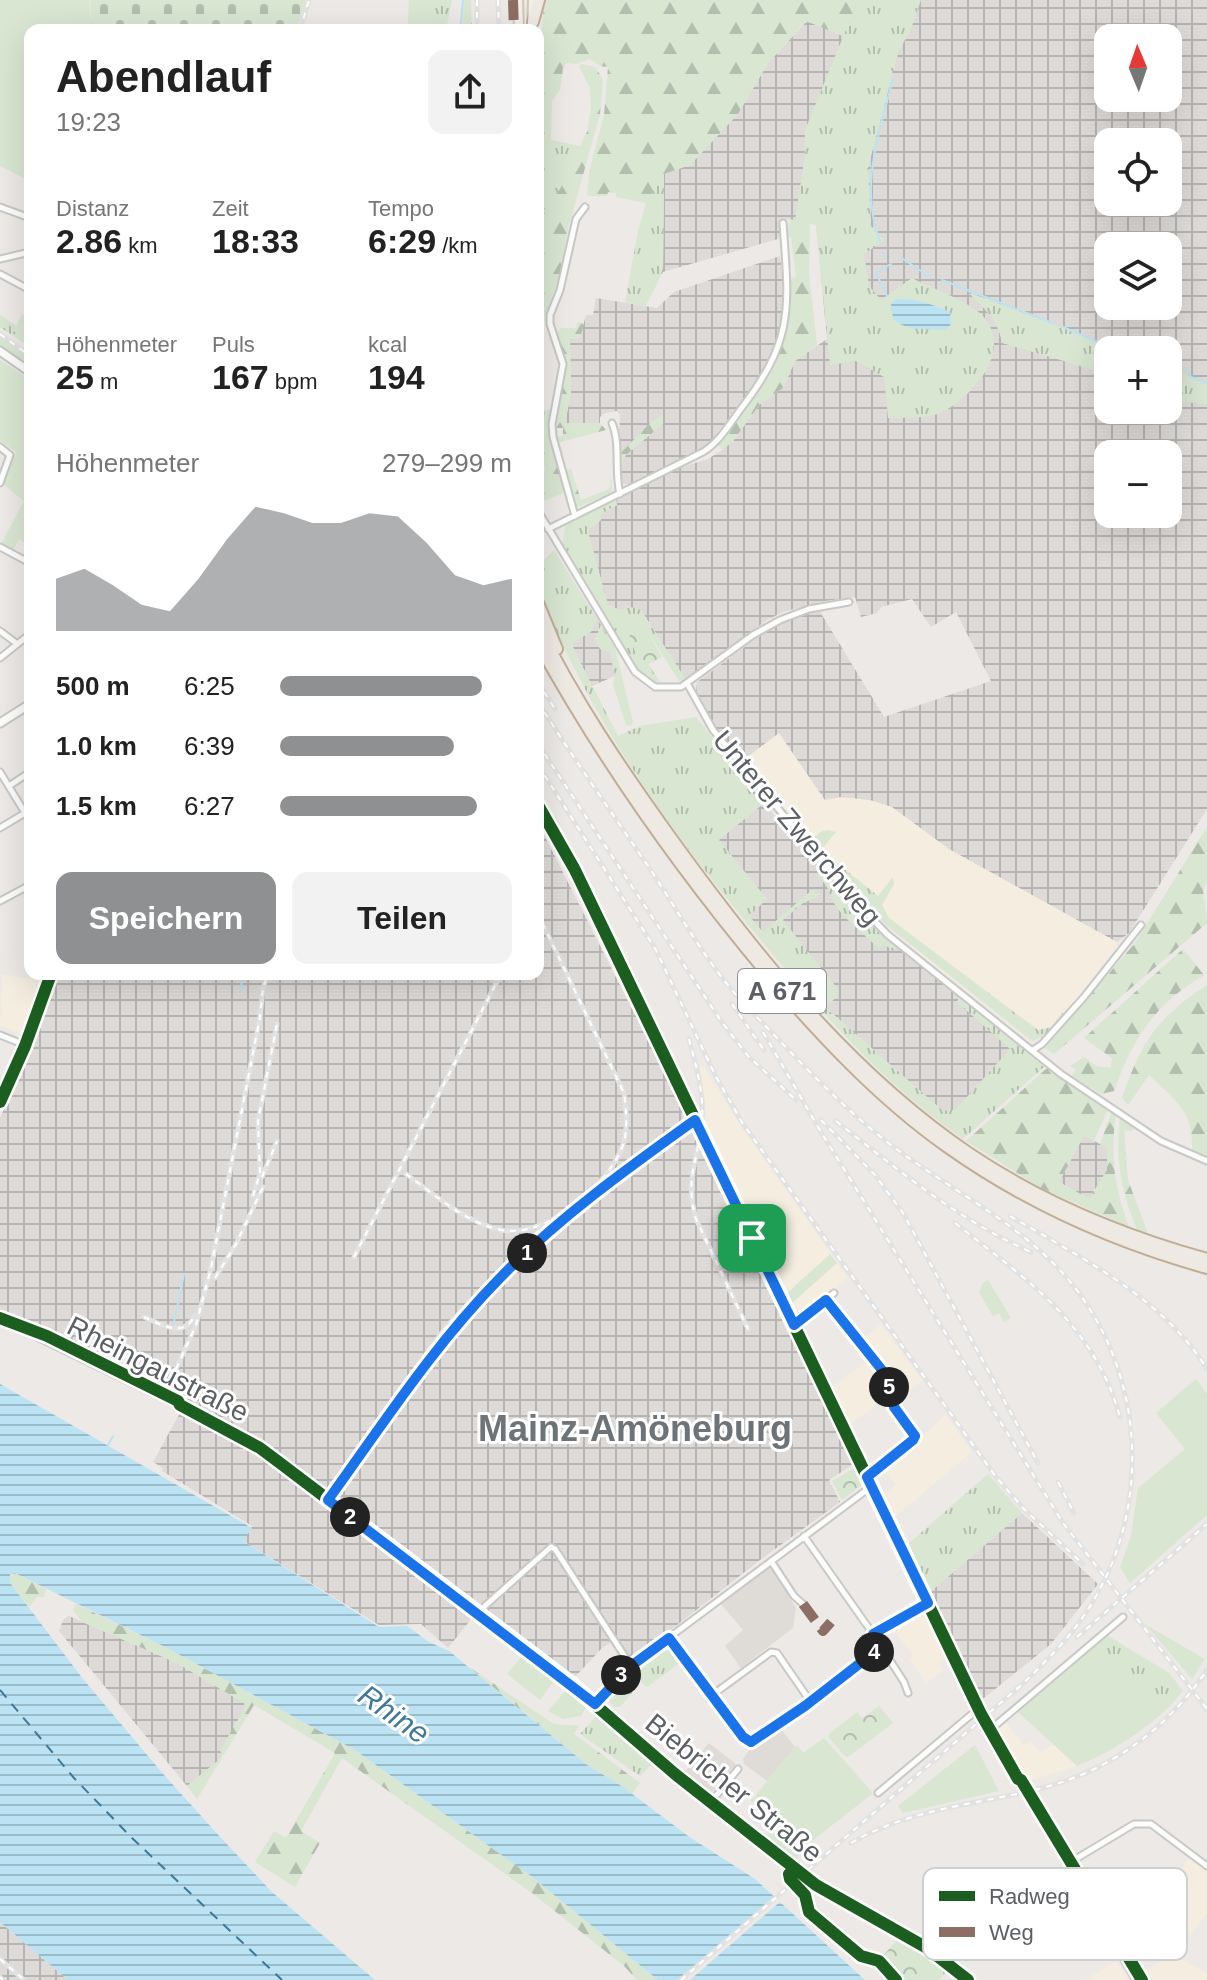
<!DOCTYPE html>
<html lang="de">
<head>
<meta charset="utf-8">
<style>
  body { margin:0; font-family:Helvetica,sans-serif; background:#f2f2f2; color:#222; height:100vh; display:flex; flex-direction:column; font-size:30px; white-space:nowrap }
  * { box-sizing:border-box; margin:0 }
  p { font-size:26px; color:#767676 }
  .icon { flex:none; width:44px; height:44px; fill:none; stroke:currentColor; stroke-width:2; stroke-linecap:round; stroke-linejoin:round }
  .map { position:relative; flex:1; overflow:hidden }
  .details { position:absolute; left:24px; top:24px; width:520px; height:956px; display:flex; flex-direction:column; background:#fff; border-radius:16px; box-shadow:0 8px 32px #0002 }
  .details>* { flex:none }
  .needle { width:52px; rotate:358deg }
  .fabs { position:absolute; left:1094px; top:24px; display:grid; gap:16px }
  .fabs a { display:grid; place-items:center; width:88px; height:88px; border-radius:16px; background:#fff; box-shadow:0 8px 32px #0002; font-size:40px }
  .pin { position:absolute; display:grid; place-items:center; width:68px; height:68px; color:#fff; margin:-34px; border-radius:16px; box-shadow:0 4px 12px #0006 }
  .km { position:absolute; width:40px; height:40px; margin:-20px; border-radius:50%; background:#222; color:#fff; font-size:22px; line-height:40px; text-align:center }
  .round { display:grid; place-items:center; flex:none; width:84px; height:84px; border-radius:16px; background:#f2f2f2 }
  .head { display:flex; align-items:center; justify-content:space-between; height:136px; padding:0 32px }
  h1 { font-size:44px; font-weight:700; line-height:60px }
  .metrics { display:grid; grid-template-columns:repeat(3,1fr); gap:12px; height:136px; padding:8px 32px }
  .metrics div { display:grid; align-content:center }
  .metrics b { font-size:34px; font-weight:700 }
  .metrics small { font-size:22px; font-weight:400 }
  .metrics p { font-size:22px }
  .chart { height:224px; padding:16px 32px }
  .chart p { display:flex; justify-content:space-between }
  .chart svg { width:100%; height:144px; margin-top:8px; fill:#8e9092; opacity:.7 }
  .action { display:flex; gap:16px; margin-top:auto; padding:16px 32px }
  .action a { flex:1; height:92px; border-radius:16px; background:#8e9092; color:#fff; font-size:32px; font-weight:700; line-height:92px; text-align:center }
  .action a+a { background:#f2f2f2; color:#222 }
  ul { padding:0 32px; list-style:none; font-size:26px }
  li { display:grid; grid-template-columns:128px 96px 1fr; align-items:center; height:60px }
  li i { height:20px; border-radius:10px; background:#8e9092 }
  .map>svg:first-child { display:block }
</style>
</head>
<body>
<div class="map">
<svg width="1207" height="1980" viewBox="0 0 1207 1980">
  <defs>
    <pattern id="industrial-grid" width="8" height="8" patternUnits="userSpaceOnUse" patternTransform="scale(2)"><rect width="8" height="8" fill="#dddad7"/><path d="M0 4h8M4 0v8" fill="none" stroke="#b6b4b2"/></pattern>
    <pattern id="grass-tufts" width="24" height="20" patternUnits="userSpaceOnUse" patternTransform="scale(2)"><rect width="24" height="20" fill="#d8e6d2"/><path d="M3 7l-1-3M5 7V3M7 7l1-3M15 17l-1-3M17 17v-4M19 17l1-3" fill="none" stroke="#b2beae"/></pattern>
    <pattern id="forest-firs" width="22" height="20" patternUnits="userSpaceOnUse" patternTransform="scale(2)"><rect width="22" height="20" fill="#d8e6d2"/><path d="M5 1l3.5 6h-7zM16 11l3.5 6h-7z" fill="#b2beae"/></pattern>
    <pattern id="cemetery-stones" width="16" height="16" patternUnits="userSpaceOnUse" patternTransform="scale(2)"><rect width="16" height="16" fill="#d8e6d2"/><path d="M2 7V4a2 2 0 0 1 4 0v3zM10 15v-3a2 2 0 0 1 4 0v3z" fill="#b2beae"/></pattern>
    <pattern id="park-crowns" width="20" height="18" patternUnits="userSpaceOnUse" patternTransform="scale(2)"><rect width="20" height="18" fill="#d8e6d2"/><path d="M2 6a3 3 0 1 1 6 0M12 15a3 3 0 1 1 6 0" fill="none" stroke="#b2beae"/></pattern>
    <pattern id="water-rules" width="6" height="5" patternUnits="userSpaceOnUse" patternTransform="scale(2)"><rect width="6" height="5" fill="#bce3f3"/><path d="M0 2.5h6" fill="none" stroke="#9cbbc8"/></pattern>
  </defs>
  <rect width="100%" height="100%" fill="#ece9e6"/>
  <path fill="#f4ede0" d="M779 733 824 800 841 797 870 800 892 807 949 849 1117 942 1118 950 1046 1036 1032 1041 919 953 861 899 743 760Z
    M2 974 29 979 35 974H44L22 1034 0 1026Z
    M704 1066 735 1117 848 1278 799 1319 706 1129 705 1101 700 1068Z
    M881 1324 923 1381 890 1406 887 1397 885 1398 850 1425 832 1387 874 1356 862 1339Z
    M946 1415 972 1452 894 1518 883 1495 896 1485 884 1470Z
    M927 1608 951 1657 939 1662 943 1671 926 1683 909 1659 913 1655 891 1627Z
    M1006 1722 1023 1745 1030 1741 1040 1753 1053 1744 1077 1766 1026 1782 995 1731Z
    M1189 1858 1207 1871V1913L1191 1935 1171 1912 1121 1942 1110 1924 1161 1896Z
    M1176 1953 1181 1959 1207 1973V1980H1144L1140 1974Z
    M1116 1961 1128 1980H1086L1090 1977Z"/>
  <path fill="url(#industrial-grid)" fill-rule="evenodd" d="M858 0H1207V809L1129 933 1117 942 949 849 892 807 870 800 841 797 825 800 779 733 743 760 716 728 696 693 697 682 764 633 790 619 819 610 884 717 991 681 956 612 931 627 912 599 881 607 877 613 861 617 855 597 825 601 783 612 767 620 686 680 641 610H620L608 605 587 531 601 520 600 514 617 505 616 500 679 468 708 459 722 450 733 441 760 404 783 388 795 361 827 339 816 224 786 219 778 239 663 272 664 174 690 165 738 114 768 63 807 21 843 36ZM1108 38H1168V98H1108ZM1108 142H1168V202H1108ZM1108 246H1168V306H1108ZM1108 350H1168V410H1108ZM1108 454H1168V514H1108Z
    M780 256 785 289 782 329 757 384 705 448 632 484H620L617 476 620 415 617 411 605 413 600 417V423H565L571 393 570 339 580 338 586 315H593L596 298 657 308 674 292Z
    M597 619 601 625 595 640 610 651 615 676 592 686 571 643 590 632Z
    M764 803 880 934 1024 1048 954 1121 825 1007 749 916 767 899 718 840Z
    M538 823 687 1118 550 1226 482 1291 419 1366 330 1491H324L268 1447 0 1312V1118L32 1047 59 974H538Z
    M691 1128 696 1132 854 1464 829 1480 840 1502 760 1560 631 1661 615 1640 602 1648 574 1678 506 1630 349 1510 337 1497 441 1350 491 1292 575 1216Z
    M1084 1135 1107 1148V1170L1089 1199 1059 1182Z
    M181 1411 260 1452 472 1618 448 1648 421 1624 379 1625 243 1541 252 1526 162 1471 163 1468 153 1462Z
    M1022 1513 1098 1584 1051 1644 979 1702 929 1593Z
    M69 1616 177 1663 244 1703 245 1707 219 1760 187 1786 59 1631 63 1620Z
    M0 1922 68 1980H0Z"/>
  <path fill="#dfdbd6" d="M772 1568 796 1608 793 1628 741 1668 725 1646 743 1630 720 1603 766 1569Z
    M780 1728 795 1747 767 1781 744 1764 743 1759 752 1746 759 1745Z
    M709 1743 736 1764 710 1794 684 1773Z"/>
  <path fill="url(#grass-tufts)" d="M437 0H452L446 30H408V22L427 23Z
    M858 0H921L910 32 899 50 868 168 871 226 885 240 864 254 869 286 881 300 912 278C931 288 969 301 983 316 1015 351 970 401 938 414 923 419 904 417 888 418L884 377 856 361 830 365 816 225 795 220 805 155V130Z
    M538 137 580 146 571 174 538 219Z
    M664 174 663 272 645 307 625 302 638 231 648 196Z
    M968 292 1122 350H1108V374L1002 343C998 319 984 309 968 292Z
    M0 315 16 325 14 331 30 342V347L0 327Z
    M0 336 30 359V367L0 346Z
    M1168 368 1207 382V405L1187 402 1168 407Z
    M616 500 617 504 601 514V520L588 531 608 605 620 610 627 606 641 610 686 680 681 684 636 613 623 618 635 651 645 666 648 664 662 685 645 677 638 670 563 544 565 525Z
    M554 550 597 619 591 632 571 644 618 736 640 726 696 717 764 803 719 840 767 899 749 916 763 932 813 889 817 894 821 891 818 897 803 903 783 920 837 988 838 995 826 1008 943 1111 956 1109 1010 1049 957 1002 959 997 1045 1066 963 1139C885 1085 824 1016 764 944 674 836 587 718 538 585L544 581 539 565Z
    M601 625 615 648 633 722 631 726 626 725 613 684 615 676 610 652 600 649 595 640Z
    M828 830 836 832 821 850 878 896 893 877 894 884 882 905 889 918 1038 1030 1051 1027 1063 1012V1018L1046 1036 1032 1041 885 924 815 843V837L822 831Z
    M822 869 869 923 896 948 893 951 884 944 879 949C864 933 845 921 834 903 827 891 830 888 818 876Z
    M830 1254 837 1263 791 1304 786 1294Z
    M988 1474 1022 1513 929 1593 907 1545Z
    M1105 1634 1169 1673 1183 1691 1170 1706 1085 1652Z
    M664 1648 670 1649 681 1662 647 1687 642 1683 637 1669Z
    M599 1713 654 1762 640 1776 580 1734Z"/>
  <path fill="url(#forest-firs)" d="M462 0H471L472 30H461Z
    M544 0H858L843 36 806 21 768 63 738 114 690 165 664 174 646 203 616 197V193L608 192 607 196H587L589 172 604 115 608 67 600 66 590 59 576 64 567 63 563 68 560 90 552 101 551 140 538 137V84Z
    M582 64 595 67 603 79 600 114 568 229 560 274 545 316 538 363V219L571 174 580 146 587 132 591 108 590 88 579 66Z
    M790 219 810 223 809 274 817 345 795 361 783 388 760 404 733 441 722 450 718 444C757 394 798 347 789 279L796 277 791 237H786Z
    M577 322 584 324 580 338 570 339 571 393 565 423H600L606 430 557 443 555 437 563 436V428H555V424L565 375 562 351 557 333 561 328H576Z
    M538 410H552L550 438 565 487 562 494 540 502 545 468 538 453Z
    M663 415V424L626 455 623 461 620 483 618 456 651 422Z
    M571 469 581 500 609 489 611 477 612 493 576 508 565 470Z
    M1207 827V881L1203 890 1207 923 1054 1054 1045 1048 1135 943Z
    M1183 949 1204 975C1155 1004 1133 1038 1114 1091L1101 1094 1072 1076 1076 1070 1070 1066 1085 1057 1096 1066 1111 1068 1112 1058 1084 1038Z
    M1207 985V1158L1192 1152C1194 1111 1177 1102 1149 1075L1128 1105 1122 1098C1142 1041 1156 1019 1207 985Z
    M1047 1068 1108 1109 1094 1141 1084 1136 1059 1182 1089 1199 1107 1170V1148L1100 1144 1112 1111 1116 1114C1110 1158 1114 1185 1129 1227L1041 1188 966 1141Z
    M1120 1117 1135 1127 1132 1131 1124 1130 1128 1180 1148 1233 1137 1230C1121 1189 1115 1161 1120 1117Z
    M15 1573 46 1589 44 1597H37L29 1607 10 1583V1574Z
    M76 1604 167 1648 355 1750 531 1876 658 1980H637L624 1966 532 1893 342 1758 301 1831 320 1843 295 1887 255 1862 274 1831 286 1838 335 1753 254 1705 197 1799 187 1786 219 1760 222 1754 220 1751 245 1707 244 1703 177 1663 82 1622 73 1610Z
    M469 1667 554 1724 579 1726 574 1734 640 1783 632 1794 587 1765Z
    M634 1669 637 1687 620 1707H614L607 1698Z"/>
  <path fill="url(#cemetery-stones)" d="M90 0H306L296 30H92Z"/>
  <path fill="url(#park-crowns)" d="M637 613 662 657 645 666 635 651 623 618Z
    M855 1468 863 1484 842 1500 832 1481Z
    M879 1706 893 1723 848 1757 845 1756 829 1738V1734L857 1712 862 1718Z
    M898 1939 938 1961 948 1970 939 1980H897L880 1959Z"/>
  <path fill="#d8e6d2" d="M0 0H89L92 30H30V181L0 166Z
    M409 0H437L427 23 408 22Z
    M22 314 30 319V342L14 331Z
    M0 360 30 380V546L19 539 13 551 1 544 24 501 3 484 16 452 0 441Z
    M988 1280 1011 1318 1004 1322 999 1313 993 1316 979 1292 983 1283Z
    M1196 1379 1207 1394V1515L1130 1583 1120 1567 1131 1536 1138 1488 1185 1449 1156 1413Z
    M1146 1625 1205 1659 1192 1679Z
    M1085 1652 1170 1706C1142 1732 1113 1751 1077 1766L1017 1711Z
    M523 1655 556 1678 540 1700 507 1674Z
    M569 1687 588 1703 581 1716 563 1719 548 1711Z
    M824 1738 873 1793 807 1845 795 1860 765 1838 777 1821 751 1801 795 1747 797 1745 803 1753Z
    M975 1745 999 1791 903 1813 898 1806Z"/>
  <path fill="url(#water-rules)" d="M896 299C914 298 933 304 950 312L951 324 946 330C927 328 909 333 893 319L891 304Z
    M0 1384 252 1528 243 1541 379 1627 407 1626 429 1642 449 1651 587 1765 623 1787 688 1836 755 1879 865 1980H658L531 1876 355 1750 167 1648 15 1573 10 1574V1583L83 1679 164 1775 222 1839 272 1892 375 1980H68L0 1922Z"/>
  <path fill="#ece9e6" d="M777 1895 782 1900 690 1980H678Z"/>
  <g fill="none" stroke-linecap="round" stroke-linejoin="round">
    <path stroke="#bce3f3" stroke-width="2" d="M460 30 463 0
      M880 242C859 186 879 134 893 79
      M883 252 885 258
      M900 257 927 275 931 276
      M942 280 1055 324
      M887 296 876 273 891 264
      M1063 327 1116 350
      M1187 369 1191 377 1207 383
      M1168 371 1172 372
      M240 993 243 974
      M173 1327 184 1274
      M108 1445 113 1436"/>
    <path stroke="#407899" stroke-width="2" stroke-dasharray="10 8" stroke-linecap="butt" d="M0 1690 74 1778 132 1838 282 1980"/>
    <g stroke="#c8c8c8" stroke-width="9">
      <path id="street" d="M0 207 30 218
        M0 259 30 252
        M0 274 30 290
        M612 423C621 445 614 471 620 494
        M0 447 10 455 0 483
        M538 462V482
        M538 511 635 672 655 687H681L753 635 780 620 809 609 849 602
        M575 516 553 437 552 424 563 364 550 324V315L560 290 576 219 585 207
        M548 529 703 452C719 442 729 425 740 410 795 339 789 308 783 223
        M0 547 30 563
        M0 631 16 643
        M0 658 30 634
        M688 685 713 730 853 899 888 935 1061 1074 1161 1141 1207 1161
        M0 772 30 821
        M9 786 30 772
        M0 828 25 813
        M0 901 30 885
        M0 1035 25 1045
        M1033 1050 1042 1044 1084 997 1141 925
        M826 1300 886 1375 893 1404 915 1436 913 1440 867 1477
        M794 1325 834 1293
        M804 1536 873 1634 904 1682 908 1693
        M771 1561 794 1596 803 1604
        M477 1613 551 1547 555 1549 631 1666
        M873 1634 928 1604
        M669 1638 743 1737 751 1742 805 1706 881 1647
        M711 1696 771 1652 777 1653 810 1701
        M595 1704 631 1666 872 1486
        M990 1730 1123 1617
        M878 1793 978 1709
        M711 1802 738 1769
        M1069 1863 1134 1824H1151L1207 1866"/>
    </g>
    <g stroke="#c7c7c7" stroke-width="11">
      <path id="secondary" d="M0 351 30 372
        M0 723 30 704
        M538 805 575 870 981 1714 1137 1980
        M0 1102 25 1046 51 974
        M0 1318 180 1405 263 1449 570 1683 675 1774 816 1885 927 1948 968 1980
        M328 1500C383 1424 434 1345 500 1278 558 1218 628 1168 695 1120"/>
    </g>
    <g stroke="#d2c6b6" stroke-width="12">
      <path id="primary" d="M518 0 519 30
        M532 30 533 0"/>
    </g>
    <g stroke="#c1ad96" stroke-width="14">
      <path id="highway" d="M533 22 539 0
        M538 603 557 649
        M538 625C574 699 621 768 669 835 754 953 849 1072 970 1154 1043 1203 1124 1236 1207 1259
        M538 643C602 759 679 868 764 970 819 1034 877 1097 946 1146 1026 1203 1113 1242 1207 1268"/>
    </g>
    <use href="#street" stroke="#fcfcfb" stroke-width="5"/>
    <use href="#secondary" stroke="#fcfcfb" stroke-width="7"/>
    <use href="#primary" stroke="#f2efe8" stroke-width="8"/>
    <use href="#highway" stroke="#eee9e2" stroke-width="10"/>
    <g stroke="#e2e2e2" stroke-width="5">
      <path id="rail" d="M477 0V30
        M498 0 499 30
        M300 30 309 0
        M0 334 30 356
        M538 682 555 709
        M538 702C575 761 615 817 654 875 684 921 711 970 749 1009 793 1054 837 1103 886 1141 944 1187 1018 1221 1067 1278 1147 1372 1154 1512 1085 1614 1065 1644 1039 1668 1013 1693
        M538 744 721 1021 748 1056 796 1100
        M538 765 656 950 715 1075 743 1124 996 1477 1024 1509 1083 1564
        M732 1004 764 1050
        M763 1032 821 1132 1063 1523 1207 1709
        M689 1039C696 1066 704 1093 702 1120 699 1159 684 1177 696 1219L748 1329
        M821 1120 875 1175 903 1213 1038 1463
        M836 1121C898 1170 958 1220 1031 1252
        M406 1174C434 1194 466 1223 501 1230 547 1239 611 1184 624 1142 628 1126 626 1109 624 1093L538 914
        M262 1177 277 1141
        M253 1196 260 1173 258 1121 277 1024
        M1010 1216C1081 1258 1162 1297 1207 1369
        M955 1223C1027 1280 1094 1324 1120 1417
        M354 1257 501 974
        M215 1278 236 1244 263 1187
        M144 1317C162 1325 184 1339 195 1315
        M171 1380 196 1325 211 1268 260 1017 263 988 268 974
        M344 1468 446 1327 540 1229
        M1058 1482 1074 1513
        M1077 1637 1207 1524
        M851 1843C911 1808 976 1805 1042 1788 1110 1771 1168 1728 1207 1670
        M0 1959 24 1980
        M0 1977 3 1980
        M681 1980 1020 1686"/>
    </g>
    <use href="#rail" stroke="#fff" stroke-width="2" stroke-dasharray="6" stroke-linecap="butt"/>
    <path stroke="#8d6e63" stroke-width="10" stroke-dasharray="20 10" stroke-linecap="butt" d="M513 0 514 30
      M803 1604 823 1631 831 1622"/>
    <g stroke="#fff" stroke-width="17">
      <path id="cycleway" d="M538 805 575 870 981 1714 1018 1779 1021 1780 1142 1980
        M0 1102 25 1046 51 974
        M0 1318 47 1336 178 1401 180 1405
        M180 1405 260 1448 280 1463 570 1683 675 1774 816 1885 927 1948 968 1980
        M789 1874 790 1879 805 1895 809 1912 861 1956 879 1961 896 1980"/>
    </g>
    <use href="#cycleway" stroke="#1b5e20" stroke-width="12"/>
  </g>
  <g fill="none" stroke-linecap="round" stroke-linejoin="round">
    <g stroke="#fff" stroke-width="16">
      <path id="route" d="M695 1120 794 1325 826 1300 886 1375 894 1407 915 1436 913 1440 867 1477 928 1603 873 1634 881 1647 805 1706 751 1742 743 1737 669 1638 631 1666 595 1704 328 1500C383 1424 434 1345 500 1278 558 1218 628 1168 695 1120Z"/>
    </g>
    <use href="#route" stroke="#1a73e8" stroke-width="10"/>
  </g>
  <g text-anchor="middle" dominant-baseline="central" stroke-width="6" stroke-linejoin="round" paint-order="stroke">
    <rect fill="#fff" stroke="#8d9092" stroke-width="2" x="738" y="969" width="88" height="44" rx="6"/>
    <g font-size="26" font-weight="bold" fill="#5c6064">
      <text x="782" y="991">A 671</text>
    </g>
    <g font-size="28" fill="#5c6064" stroke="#fff">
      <text transform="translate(797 828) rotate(50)">Unterer Zwerchweg</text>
      <text transform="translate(158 1369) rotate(27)">Rheingaustraße</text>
      <text transform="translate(734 1788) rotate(39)">Biebricher Straße</text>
    </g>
    <g font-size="30" font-style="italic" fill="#407899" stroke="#fff">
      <text transform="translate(394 1714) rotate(35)">Rhine</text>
    </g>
    <g font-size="36" font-weight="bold" fill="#6d7376" stroke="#fff">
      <text x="635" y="1428">Mainz-Amöneburg</text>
    </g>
  </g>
  <rect x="923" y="1868" width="264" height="92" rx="12" fill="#fff" stroke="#cecfd0" stroke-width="2"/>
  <rect x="939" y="1891" width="36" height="10" fill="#1b5e20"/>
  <rect x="939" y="1927" width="36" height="10" fill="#8d6e63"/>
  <g font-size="22" fill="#5c6064">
    <text x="989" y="1904">Radweg</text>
    <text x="989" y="1940">Weg</text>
  </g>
</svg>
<div class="fabs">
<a><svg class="needle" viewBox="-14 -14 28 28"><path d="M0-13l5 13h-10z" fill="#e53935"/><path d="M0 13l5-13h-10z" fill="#767676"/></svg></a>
<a><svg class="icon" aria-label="locate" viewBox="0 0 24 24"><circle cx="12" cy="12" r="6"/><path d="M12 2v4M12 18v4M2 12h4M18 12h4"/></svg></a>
<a><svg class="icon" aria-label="layers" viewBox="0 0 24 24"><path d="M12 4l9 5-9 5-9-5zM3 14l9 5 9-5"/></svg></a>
<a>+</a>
<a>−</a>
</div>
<div class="pin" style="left:752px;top:1238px;background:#1e9e55"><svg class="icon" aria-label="arrive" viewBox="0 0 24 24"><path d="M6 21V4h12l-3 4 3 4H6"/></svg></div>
<b class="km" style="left:527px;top:1253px">1</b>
<b class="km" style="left:350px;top:1517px">2</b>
<b class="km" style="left:621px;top:1675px">3</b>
<b class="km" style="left:874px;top:1652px">4</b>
<b class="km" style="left:889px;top:1387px">5</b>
<section class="details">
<div class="head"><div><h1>Abendlauf</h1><p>19:23</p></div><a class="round"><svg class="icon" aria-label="share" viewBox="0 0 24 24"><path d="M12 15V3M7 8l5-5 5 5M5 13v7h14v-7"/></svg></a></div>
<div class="metrics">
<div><p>Distanz</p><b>2.86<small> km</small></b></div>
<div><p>Zeit</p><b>18:33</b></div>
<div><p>Tempo</p><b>6:29<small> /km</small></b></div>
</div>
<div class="metrics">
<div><p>Höhenmeter</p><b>25<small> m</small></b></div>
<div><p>Puls</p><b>167<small> bpm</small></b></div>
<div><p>kcal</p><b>194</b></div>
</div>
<div class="chart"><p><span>Höhenmeter</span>279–299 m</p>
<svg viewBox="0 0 160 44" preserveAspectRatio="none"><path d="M0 44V28L10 25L20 30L30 36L40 38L50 28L60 16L70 6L80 8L90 11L100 11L110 8L120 9L130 17L140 27L150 30L160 28V44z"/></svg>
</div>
<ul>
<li><b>500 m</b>6:25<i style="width:87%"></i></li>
<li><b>1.0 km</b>6:39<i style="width:75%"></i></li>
<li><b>1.5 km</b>6:27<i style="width:85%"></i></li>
</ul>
<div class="action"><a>Speichern</a><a>Teilen</a></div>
</section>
</div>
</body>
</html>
